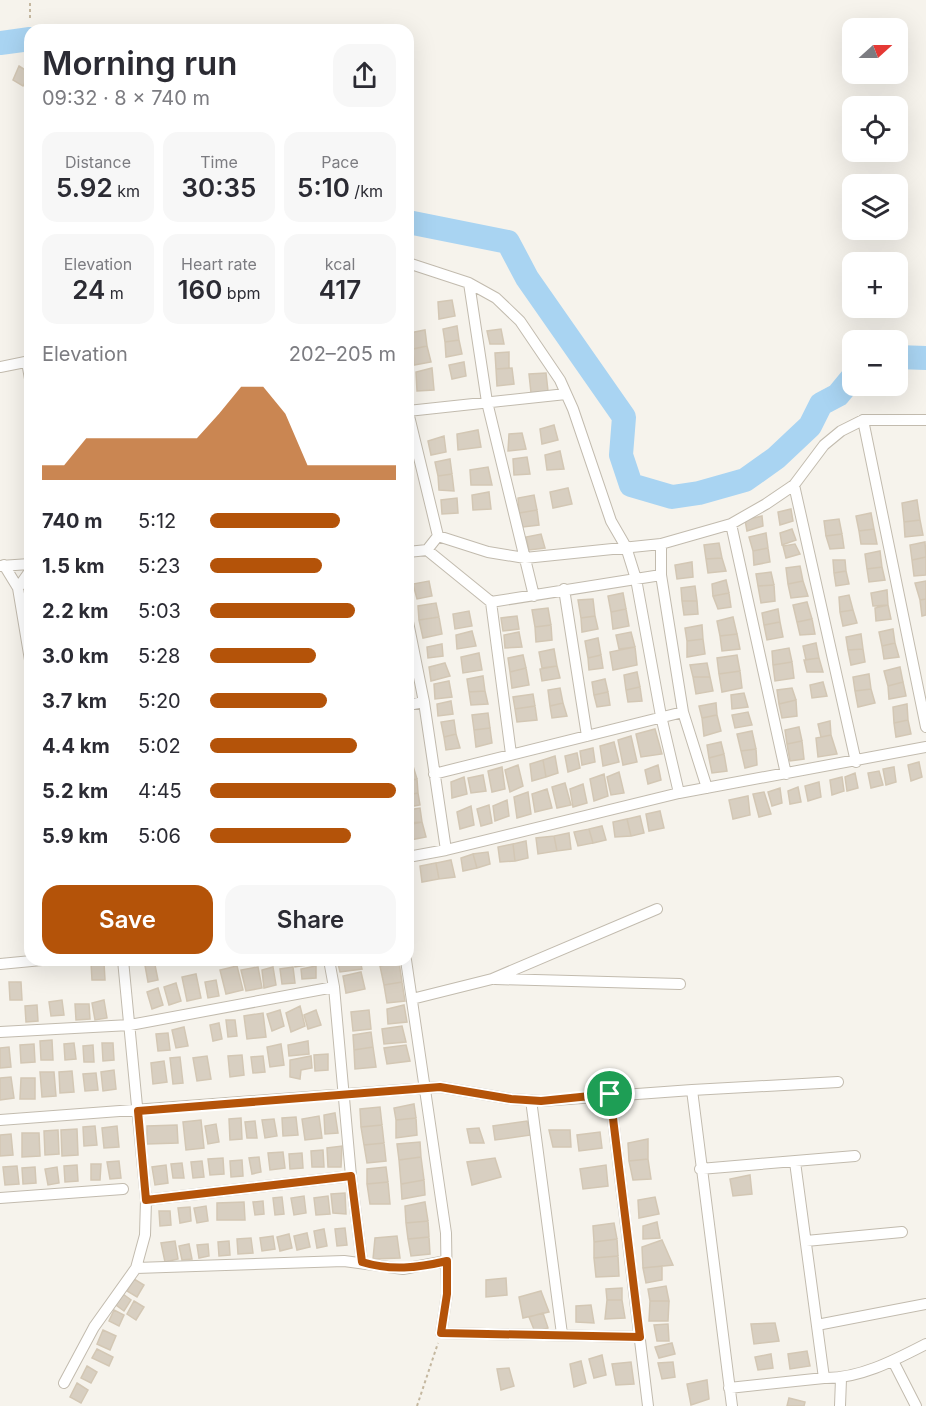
<!DOCTYPE html>
<html lang="en">
<head>
<meta charset="utf-8">
<style>
  body { margin:0; font-family:Inter,sans-serif; background:#f7f7f7; color:#2b2b33; height:100vh; display:flex; flex-direction:column; font-size:22px; white-space:nowrap }
  * { box-sizing:border-box; margin:0 }
  p { font-size:20px; color:#7c7c81 }
  .icon { flex:none; width:33px; height:33px; fill:none; stroke:currentColor; stroke-width:2; stroke-linecap:round; stroke-linejoin:round }
  .map { position:relative; flex:1; overflow:hidden }
  .side { position:absolute; left:24px; top:24px; width:390px; height:942px; display:flex; flex-direction:column; background:#fff; border-radius:18px; box-shadow:0 6px 24px #0002 }
  .side>* { flex:none }
  .needle { width:39px; rotate:69deg }
  .buttons { position:absolute; left:842px; top:18px; display:grid; gap:12px }
  .buttons a { display:grid; place-items:center; width:66px; height:66px; border-radius:12px; background:#fff; box-shadow:0 6px 24px #0002; font-size:30px }
  .pin { position:absolute; display:grid; place-items:center; width:51px; height:51px; color:#fff; margin:-26px; border:3px solid #fff; border-radius:50%; box-shadow:0 2px 6px #0007 }
  .round { display:grid; place-items:center; flex:none; width:63px; height:63px; border-radius:18px; background:#f7f7f7 }
  .headline { display:flex; align-items:center; justify-content:space-between; height:102px; padding:0 18px }
  h1 { font-size:33px; font-weight:600; line-height:45px }
  .metrics { display:grid; grid-template-columns:repeat(3,1fr); gap:9px; height:102px; padding:6px 18px }
  .metrics div { display:grid; align-content:center; border-radius:15px; background:#f7f7f7; text-align:center }
  .metrics b { font-size:26px; font-weight:600 }
  .metrics small { font-size:16px; font-weight:400 }
  .metrics p { font-size:16px }
  .chart { height:168px; padding:12px 18px }
  .chart p { display:flex; justify-content:space-between }
  .chart svg { width:100%; height:108px; margin-top:6px; fill:#b45309; opacity:.7 }
  .primary-button { display:flex; gap:12px; margin-top:auto; padding:12px 18px }
  .primary-button a { flex:1; height:69px; border-radius:18px; background:#b45309; color:#fff; font-size:24px; font-weight:600; line-height:69px; text-align:center }
  .primary-button a+a { background:#f7f7f7; color:#2b2b33 }
  ul { padding:0 18px; list-style:none; font-size:20px }
  li { display:grid; grid-template-columns:96px 72px 1fr; align-items:center; height:45px }
  li i { height:15px; border-radius:8px; background:#b45309 }
  .map>svg:first-child { display:block }
</style>
</head>
<body>
<div class="map">
<svg width="926" height="1406" viewBox="0 0 926 1406">
  <rect width="100%" height="100%" fill="#f6f3ec"/>
  <g fill="none" stroke-linecap="round" stroke-linejoin="round">
    <path stroke="#a9d4f2" stroke-width="24" d="M0 43 30 39
      M408 222 508 242 527 278 624 417 621 455 631 485 672 497 699 493 745 480 776 458 810 426 821 404 838 395 852 378
      M897 357 926 358"/>
  </g>
  <path fill="#d8cfc1" stroke="#d3c7b4" stroke-width="1.5" d="M19 66 30 73 23 86 13 80Z
    M452 300 455 316 439 319 438 302Z
    M457 326 459 340 445 342 443 329Z
    M501 329 504 344H490L487 331Z
    M425 330 427 346 413 349 409 333Z
    M459 340 462 354 446 357 445 342Z
    M427 346 431 362 414 365 413 349Z
    M509 352V368L496 369 495 353Z
    M464 362 466 376 452 379 449 365Z
    M432 368 434 390 417 391 416 372Z
    M512 368 514 384 497 386 496 369Z
    M546 373 548 391 531 393 529 374Z
    M554 425 558 440 542 444 540 429Z
    M478 430 481 447 458 450 457 434Z
    M522 433 526 449 508 451 509 434Z
    M444 436 446 452 431 455 428 441Z
    M560 451 564 469 547 470 545 455Z
    M527 457 530 474 514 475 513 459Z
    M450 459 452 474 438 476 435 462Z
    M488 467 492 485H471L470 470Z
    M452 474 454 491 439 490 438 476Z
    M568 488 572 504 553 508 550 492Z
    M489 492 491 509 473 510 472 495Z
    M534 495 537 510 519 513 518 498Z
    M457 498 458 513 442 514 441 500Z
    M917 500 920 520 904 522 902 503Z
    M791 509 793 521 780 525 778 512Z
    M537 510 539 525 523 527 519 513Z
    M871 513 874 529 859 531 856 516Z
    M762 516 763 526 747 531 745 520Z
    M839 519 842 534 826 536 824 521Z
    M920 520 923 535 905 537 904 522Z
    M792 529 796 540 782 545 780 533Z
    M874 529 877 544H861L859 531Z
    M766 533 768 548 753 551 749 537Z
    M541 534 545 548 529 550 526 537Z
    M842 534 844 548 830 549 826 536Z
    M925 542 926 557 912 560 910 545Z
    M719 543 722 558 706 559 704 545Z
    M795 544 800 554 786 558 783 546Z
    M768 548 770 562 754 565 753 551Z
    M880 551 882 567 867 569 865 554Z
    M926 557V575L914 576 912 560Z
    M722 558 726 571 708 573 706 559Z
    M833 560H845L846 571 834 573Z
    M692 562 693 577 677 579 675 565Z
    M800 566 803 581 788 584 786 568Z
    M882 567 885 580 869 582 867 569Z
    M846 571 849 584 836 586 834 573Z
    M771 572 774 585 758 586 756 574Z
    M726 580 729 593 713 596 712 584Z
    M429 581 432 596 417 599 413 584Z
    M803 581 808 596 791 598 788 584Z
    M926 581V599L920 600 915 583Z
    M774 585 775 601 761 603 758 586Z
    M695 586 697 601H682L681 588Z
    M887 590 888 605 873 606 871 593Z
    M623 593 626 609 611 612 608 596Z
    M729 593 731 607 718 609 713 596Z
    M849 595 853 610 840 612 839 597Z
    M593 599 595 616 581 618 578 600Z
    M926 599V615L922 616 920 600Z
    M682 601H697L698 614 684 615Z
    M807 602 812 619 797 622 793 605Z
    M436 603 439 617 419 620 418 606Z
    M888 605 891 619 876 621 875 608Z
    M548 608 551 625 535 627 532 610Z
    M626 609 629 626 613 629 611 612Z
    M778 609 780 622 764 625 762 613Z
    M853 610 857 623 843 626 840 612Z
    M469 611 472 626 455 629 453 614Z
    M517 616 519 629 503 631 501 618Z
    M595 616 598 629 582 632 581 618Z
    M439 617 442 634 423 638 419 620Z
    M733 617 737 634 720 636 717 621Z
    M812 619 815 634 800 635 797 622Z
    M780 622 783 637 767 640 764 625Z
    M551 625 552 640 536 642 535 627Z
    M702 625 703 639 687 641 685 628Z
    M893 629 895 643 882 646 879 632Z
    M472 631 476 646 457 649 456 635Z
    M519 632 522 647 505 648 504 635Z
    M631 632 635 647 619 649 616 635Z
    M737 634 740 649 722 651 720 636Z
    M861 634 863 649 848 650 846 637Z
    M598 638 601 655 588 658 585 641Z
    M703 639 705 654 687 657V641Z
    M816 643 819 658 806 660 803 646Z
    M895 643 899 657 884 659 882 646Z
    M442 644 443 656 428 658 427 647Z
    M635 647 637 665 613 670 610 652Z
    M789 648 792 662 773 665 772 651Z
    M554 649 557 666 542 668 539 652Z
    M863 649 865 662 851 665 848 650Z
    M479 653 482 670 463 673 461 657Z
    M523 655 526 668 510 672 508 658Z
    M601 655 603 668 589 670 588 658Z
    M737 655 740 671 719 674 717 658Z
    M819 658 823 672H807L804 660Z
    M792 662 794 678 775 681 773 665Z
    M445 663 450 676 431 681 429 667Z
    M707 663 710 677H693L690 665Z
    M557 666 560 678 542 681 540 669Z
    M900 667 903 682 888 686 884 671Z
    M526 668 529 685 512 688 510 672Z
    M740 671 742 688 722 692 719 674Z
    M637 672 640 687 626 690 624 675Z
    M869 674 871 689 855 691 853 677Z
    M483 676 485 691 469 692 467 679Z
    M693 677H710L713 691 696 694Z
    M605 679 608 692 594 695 592 682Z
    M449 681 452 697 435 699 434 684Z
    M823 682 827 696 812 698 810 685Z
    M903 682 906 696 889 699 888 686Z
    M640 687 642 701 628 702 626 690Z
    M560 688 563 703 550 706 548 690Z
    M792 688 796 700 779 704 777 690Z
    M871 689 875 703 858 707 855 691Z
    M485 691 488 704 471 705 469 692Z
    M608 692 610 705 597 707 594 695Z
    M744 693 748 707 732 709 731 695Z
    M533 694 535 706 515 709 513 697Z
    M796 700 797 716 782 718 779 704Z
    M451 701 453 714 438 716 437 704Z
    M563 703 567 716 552 718 550 706Z
    M716 703 717 715 702 718 699 706Z
    M907 704 908 720 894 723 893 707Z
    M535 706 537 720 517 722 515 709Z
    M748 712 752 725 735 728 732 715Z
    M488 713 490 728 474 730 472 715Z
    M717 715 721 731 704 736 702 718Z
    M454 720 456 734 444 737 441 722Z
    M908 720 911 734 896 737 894 723Z
    M830 721 831 735 821 737 818 724Z
    M799 727 802 741 787 744 785 730Z
    M490 728 492 743 476 747 474 730Z
    M655 729 662 754 641 757 636 734Z
    M752 731 756 749 741 751 737 734Z
    M456 734 460 748 446 750 444 737Z
    M831 735 837 754 818 757 816 738Z
    M631 736 637 762 623 765 618 740Z
    M802 741 804 759 790 761 787 744Z
    M614 742 619 762 603 766 600 746Z
    M721 742 724 754 709 758 707 745Z
    M593 748 595 762 582 765 580 751Z
    M756 749 757 765 745 768 741 751Z
    M577 753 580 768 568 772 565 756Z
    M724 754 727 771 712 773 709 758Z
    M555 756 558 773 546 777 543 760Z
    M543 760 546 777 532 781 530 764Z
    M919 762 922 777 911 781 908 765Z
    M518 765 523 786 510 792 505 770Z
    M658 765 661 780 648 784 645 770Z
    M408 766H413L417 779 408 781Z
    M502 767 505 789 492 792 488 771Z
    M894 767 896 782 886 785 883 769Z
    M879 771 883 785 871 788 868 773Z
    M619 772 624 793 611 795 607 777Z
    M855 773 858 788 847 791 845 777Z
    M604 774 608 796 594 801 590 779Z
    M483 775 486 791 471 793 468 778Z
    M464 777 467 794 452 798 451 782Z
    M842 777 844 791 832 795 830 780Z
    M417 779 418 793 408 795V781Z
    M819 782 821 797 808 801 805 786Z
    M565 783 571 805 557 808 552 787Z
    M583 784 587 803 573 807 570 789Z
    M798 787 801 802 790 804 788 791Z
    M780 788 782 803 772 806 768 792Z
    M547 789 552 808 535 812 532 794Z
    M528 792 531 814 517 818 514 797Z
    M764 792 771 814 759 817 753 794Z
    M418 793 420 805 408 807V795Z
    M748 796 750 815 733 819 729 800Z
    M507 800 509 816 495 821 493 806Z
    M489 805 492 823 481 826 477 809Z
    M471 806 474 825 460 829 457 812Z
    M420 808 422 822 408 823V810Z
    M660 811 664 828 649 831 646 814Z
    M640 816 644 833 631 836 627 819Z
    M627 819 631 836 615 837 613 822Z
    M422 822 426 837 410 840 408 825Z
    M602 826 606 840 593 843 589 829Z
    M589 829 593 843 578 846 574 832Z
    M569 833 571 849 557 851 554 836Z
    M554 836 557 851 538 854 536 838Z
    M526 841 528 858 515 861 513 844Z
    M513 844 515 861 500 862 498 847Z
    M488 852 490 864 477 868 473 854Z
    M473 854 477 868 463 871 461 858Z
    M451 860 455 877 439 879 436 863Z
    M436 863 439 879 422 882 420 866Z
    M144 960H154L158 980 148 982Z
    M294 960H313V964L295 967Z
    M337 960H360L362 969 340 972Z
    M379 960H398L399 962 380 966Z
    M399 962 402 982 384 985 380 966Z
    M91 963H104L105 980H92Z
    M237 966 243 990 226 994 220 970Z
    M316 966V978L302 979 301 969Z
    M258 967 262 988 246 991 241 970Z
    M273 967 276 985 264 988 262 970Z
    M293 967 295 983 282 984 280 969Z
    M361 972 365 989 346 993 343 976Z
    M196 974 201 998 187 1001 182 977Z
    M216 980 219 996 208 998 205 982Z
    M9 982H21L22 1000H10Z
    M402 982 405 1001 387 1003 384 985Z
    M176 983 181 1001 169 1005 164 987Z
    M158 988 163 1005 152 1009 147 992Z
    M62 1000 64 1015 51 1016 49 1002Z
    M104 1000 107 1018 95 1020 92 1003Z
    M75 1004H89L90 1019 76 1020Z
    M37 1005 38 1021 26 1022 25 1006Z
    M404 1005 407 1022 388 1024 387 1009Z
    M300 1006 305 1026 291 1032 286 1013Z
    M280 1010 284 1026 272 1031 267 1014Z
    M316 1010 321 1025 308 1029 304 1015Z
    M369 1010 371 1029 353 1031 351 1012Z
    M263 1013 266 1037 247 1039 244 1016Z
    M226 1020H235L237 1036 228 1037Z
    M219 1023 222 1039 213 1041 210 1025Z
    M402 1026 406 1042 384 1044 382 1029Z
    M184 1027 188 1046 176 1048 172 1030Z
    M371 1032 373 1047 354 1050 353 1035Z
    M168 1033 170 1050 158 1051 156 1034Z
    M52 1040 53 1060H41L40 1041Z
    M308 1041 309 1054 289 1056 288 1045Z
    M74 1043 76 1059 65 1060 64 1044Z
    M102 1043H113L114 1060 103 1061Z
    M34 1044 35 1062 21 1063 20 1045Z
    M281 1044 284 1065 270 1067 267 1047Z
    M93 1045 94 1062H84L83 1046Z
    M406 1045 410 1061 387 1064 384 1048Z
    M9 1047 11 1067 0 1068V1048Z
    M373 1047 376 1067 355 1069 354 1050Z
    M328 1054V1070L315 1071 314 1055Z
    M242 1055 244 1075 230 1077 228 1056Z
    M207 1056 211 1079 197 1081 193 1058Z
    M263 1056 265 1072 253 1073 251 1057Z
    M311 1056 312 1068 301 1070 300 1079 290 1077V1060Z
    M180 1057 183 1083 173 1084 170 1058Z
    M164 1061 167 1082 153 1084 151 1063Z
    M114 1070 116 1089 103 1091 101 1072Z
    M72 1071 74 1092 60 1093 59 1072Z
    M40 1072H54L56 1096 42 1097Z
    M96 1073 98 1090 85 1091 83 1074Z
    M11 1077 14 1098 0 1100V1078Z
    M21 1078H35V1099H20Z
    M414 1104 416 1118 396 1120 394 1108Z
    M380 1107 382 1125 361 1127 360 1109Z
    M335 1113 338 1133 325 1134 324 1115Z
    M319 1116 322 1138 305 1140 302 1119Z
    M296 1117 298 1135 283 1136 282 1118Z
    M241 1118 242 1139 230 1140 229 1119Z
    M416 1118 417 1135 396 1138V1120Z
    M274 1119 277 1136 265 1138 262 1120Z
    M201 1120 204 1148 186 1150 183 1122Z
    M255 1121 257 1138H247L245 1122Z
    M527 1121 531 1135 495 1140 493 1126Z
    M216 1124 219 1142 208 1144 205 1126Z
    M177 1125 178 1143 147 1144V1126Z
    M382 1125 384 1143 364 1145 361 1127Z
    M95 1126 97 1145 84 1146 83 1127Z
    M117 1126 119 1147 104 1148 102 1128Z
    M479 1128 484 1143H470L467 1129Z
    M77 1129 78 1155 62 1156 61 1130Z
    M58 1130 59 1154 45 1155 44 1131Z
    M549 1130H570L571 1147H553Z
    M600 1132 602 1148 579 1151 577 1135Z
    M22 1133H39L40 1156 22 1157Z
    M11 1134 13 1155 0 1156V1135Z
    M648 1139V1159L629 1161 628 1143Z
    M420 1142 421 1157 399 1160 397 1144Z
    M384 1143 386 1161 367 1163 364 1145Z
    M342 1146 341 1167H328L327 1148Z
    M323 1150 324 1167H312L311 1151Z
    M283 1152 285 1168 270 1170 268 1153Z
    M302 1153 303 1168 290 1169 289 1154Z
    M259 1157 261 1172 252 1174 249 1158Z
    M421 1157 424 1180 401 1184 399 1160Z
    M223 1158 224 1174 210 1175 208 1159Z
    M495 1158 501 1177 472 1185 467 1162Z
    M648 1159 651 1179 633 1180 629 1161Z
    M242 1160 243 1176 231 1177 230 1161Z
    M119 1161 121 1178 110 1179 107 1162Z
    M202 1161 204 1177 193 1178 191 1162Z
    M182 1163 184 1178H173L171 1164Z
    M91 1164H101L100 1180H91Z
    M77 1165 78 1181 65 1182 64 1166Z
    M166 1165 168 1183 155 1185 152 1167Z
    M606 1165 608 1186 583 1189 580 1169Z
    M17 1166 19 1184 5 1185 3 1167Z
    M35 1167 36 1183 23 1184 22 1168Z
    M57 1167 59 1183 48 1185 45 1169Z
    M386 1167 388 1182 367 1184V1169Z
    M750 1175 752 1194 733 1196 730 1179Z
    M424 1180 425 1195 402 1199 401 1184Z
    M388 1182 390 1204H370L367 1184Z
    M345 1193 346 1214 333 1213 331 1194Z
    M304 1196 306 1213 294 1215 291 1198Z
    M328 1196 330 1214 316 1215 314 1198Z
    M282 1197 284 1214 275 1215 273 1198Z
    M655 1197 659 1214 639 1218 638 1200Z
    M263 1201 264 1214 255 1215 253 1202Z
    M244 1202 245 1220H217V1203Z
    M425 1202 428 1221 406 1223 405 1206Z
    M206 1206 208 1221 197 1223 194 1208Z
    M190 1207 191 1221 180 1223 178 1208Z
    M159 1211H170L171 1225 160 1226Z
    M428 1221 429 1237 408 1239 406 1223Z
    M657 1222 660 1238 643 1239V1226Z
    M614 1223 617 1239 594 1242 593 1226Z
    M345 1228 347 1245 337 1246 335 1229Z
    M324 1229 327 1246 317 1248 314 1231Z
    M307 1233 310 1247 297 1250 294 1236Z
    M289 1234 292 1248 280 1251 277 1237Z
    M273 1236 275 1249 262 1251 260 1238Z
    M397 1236 400 1258 373 1259 375 1238Z
    M429 1237 430 1254 411 1256 408 1239Z
    M251 1238 253 1253 238 1254 237 1239Z
    M617 1239 618 1256 594 1258V1242Z
    M662 1240 673 1265 643 1268 642 1247Z
    M175 1241 178 1259 165 1262 161 1243Z
    M229 1241 230 1255 219 1256 218 1242Z
    M189 1244 192 1259 182 1260 179 1246Z
    M208 1244 209 1256 199 1258 197 1245Z
    M618 1256 619 1276 596 1277 594 1258Z
    M662 1266V1280L646 1283 643 1268Z
    M506 1278 507 1295 486 1297V1280Z
    M134 1279 144 1285 137 1297 127 1291Z
    M666 1286 669 1301H650L648 1289Z
    M622 1288V1300H607L606 1289Z
    M541 1291 549 1312 523 1318 519 1297Z
    M123 1294 131 1300 124 1311 116 1305Z
    M607 1300H622L625 1318 605 1319Z
    M134 1301 144 1307 136 1320 127 1314Z
    M650 1301H669L668 1321H649Z
    M591 1305 594 1323 576 1322V1306Z
    M114 1310 124 1315 119 1326 109 1321Z
    M543 1313 548 1328 535 1332 529 1317Z
    M775 1323 779 1341 754 1344 751 1324Z
    M668 1324 669 1341H657L654 1325Z
    M103 1330 116 1336 110 1350 97 1344Z
    M672 1343 675 1354 659 1358 655 1347Z
    M97 1349 113 1357 109 1366 92 1358Z
    M807 1351 810 1366 790 1369 788 1354Z
    M771 1354 773 1368 758 1370 755 1357Z
    M602 1355 606 1375 594 1378 589 1359Z
    M581 1361 586 1383 574 1387 570 1364Z
    M631 1362 634 1384 616 1385 612 1364Z
    M673 1362 675 1377 662 1379 658 1363Z
    M87 1366 97 1372 91 1383 81 1378Z
    M509 1368 514 1386 501 1390 497 1369Z
    M707 1380 709 1399 691 1405 687 1384Z
    M77 1383 88 1390 81 1403 70 1397Z
    M789 1398 805 1402 804 1406H787Z"/>
  <g fill="none" stroke-linecap="round" stroke-linejoin="round">
    <g stroke="#c2bbae" stroke-width="12">
      <path id="minor" d="M408 263 469 283 496 298 520 321 560 380 573 409 611 521 626 547 636 579 661 716 679 793
        M469 283 487 402 534 596
        M27 362 30 379
        M0 367 30 361
        M408 411 566 394
        M408 412 438 536
        M863 420 926 727
        M794 485 856 762
        M731 524 786 774
        M661 544V575L683 712 707 788
        M427 550 438 536 488 552 525 558 661 544 731 524 766 504 794 485 824 445 841 431 863 420H926
        M408 552 427 550 491 602 511 754
        M4 565 18 588 30 660
        M0 566 30 564
        M18 588 30 571
        M564 589 587 736
        M491 602 661 575
        M408 622 424 702 446 850
        M408 705 424 702
        M434 774 683 712
        M408 857 446 850 679 793 926 747
        M329 960 334 987 351 1176 362 1262
        M406 960 446 1233 447 1294 441 1333 640 1337
        M0 964 42 960
        M495 979 680 984
        M412 999 492 979 657 909
        M0 1032 130 1025 334 987
        M692 1090 838 1082
        M610 1094 648 1406
        M531 1100 562 1334
        M0 1120 440 1087 511 1099 541 1101 692 1090 732 1406
        M700 1169 855 1156
        M0 1198 123 1189
        M146 1200 351 1176
        M806 1241 902 1232
        M136 1268 344 1261 403 1269 446 1261
        M817 1325 926 1304
        M893 1361 916 1406
        M824 1378C859 1379 895 1360 926 1344
        M64 1383 94 1327 136 1268 145 1235 146 1200 123 960
        M729 1388 824 1378 795 1162
        M840 1406 841 1379"/>
    </g>
    <path stroke="#c4b79f" stroke-width="2" stroke-dasharray="3 3" stroke-linecap="butt" d="M30 18V0
      M417 1406 438 1343"/>
    <use href="#minor" stroke="#fff" stroke-width="10"/>
  </g>
  <g fill="none" stroke-linecap="round" stroke-linejoin="round">
    <g stroke="#fff" stroke-width="12">
      <path id="route" d="M440 1087 511 1099 541 1101 610 1094 640 1337 441 1333 447 1294V1261C417 1268 391 1271 362 1262L351 1176 146 1200 138 1111Z"/>
    </g>
    <use href="#route" stroke="#b45309" stroke-width="8"/>
  </g>
</svg>
<div class="buttons">
<a><svg class="needle" viewBox="-14 -14 28 28"><path d="M0-13l5 13h-10z" fill="#e53935"/><path d="M0 13l5-13h-10z" fill="#7c7c81"/></svg></a>
<a><svg class="icon" aria-label="locate" viewBox="0 0 24 24"><circle cx="12" cy="12" r="6"/><path d="M12 2v4M12 18v4M2 12h4M18 12h4"/></svg></a>
<a><svg class="icon" aria-label="layers" viewBox="0 0 24 24"><path d="M12 4l9 5-9 5-9-5zM3 14l9 5 9-5"/></svg></a>
<a>+</a>
<a>−</a>
</div>
<div class="pin" style="left:610px;top:1094px;background:#1e9e55"><svg class="icon" aria-label="arrive" viewBox="0 0 24 24"><path d="M6 21V4h12l-3 4 3 4H6"/></svg></div>
<section class="side">
<div class="headline"><div><h1>Morning run</h1><p>09:32 · 8 × 740 m</p></div><a class="round"><svg class="icon" aria-label="share" viewBox="0 0 24 24"><path d="M12 15V3M7 8l5-5 5 5M5 13v7h14v-7"/></svg></a></div>
<div class="metrics">
<div><p>Distance</p><b>5.92<small> km</small></b></div>
<div><p>Time</p><b>30:35</b></div>
<div><p>Pace</p><b>5:10<small> /km</small></b></div>
</div>
<div class="metrics">
<div><p>Elevation</p><b>24<small> m</small></b></div>
<div><p>Heart rate</p><b>160<small> bpm</small></b></div>
<div><p>kcal</p><b>417</b></div>
</div>
<div class="chart"><p><span>Elevation</span>202–205 m</p>
<svg viewBox="0 0 160 44" preserveAspectRatio="none"><path d="M0 44V38L10 38L20 27L30 27L40 27L50 27L60 27L70 27L80 17L90 6L100 6L110 17L120 38L130 38L140 38L150 38L160 38V44z"/></svg>
</div>
<ul>
<li><b>740 m</b>5:12<i style="width:70%"></i></li>
<li><b>1.5 km</b>5:23<i style="width:60%"></i></li>
<li><b>2.2 km</b>5:03<i style="width:78%"></i></li>
<li><b>3.0 km</b>5:28<i style="width:57%"></i></li>
<li><b>3.7 km</b>5:20<i style="width:63%"></i></li>
<li><b>4.4 km</b>5:02<i style="width:79%"></i></li>
<li><b>5.2 km</b>4:45<i style="width:100%"></i></li>
<li><b>5.9 km</b>5:06<i style="width:76%"></i></li>
</ul>
<div class="primary-button"><a>Save</a><a>Share</a></div>
</section>
</div>
</body>
</html>
